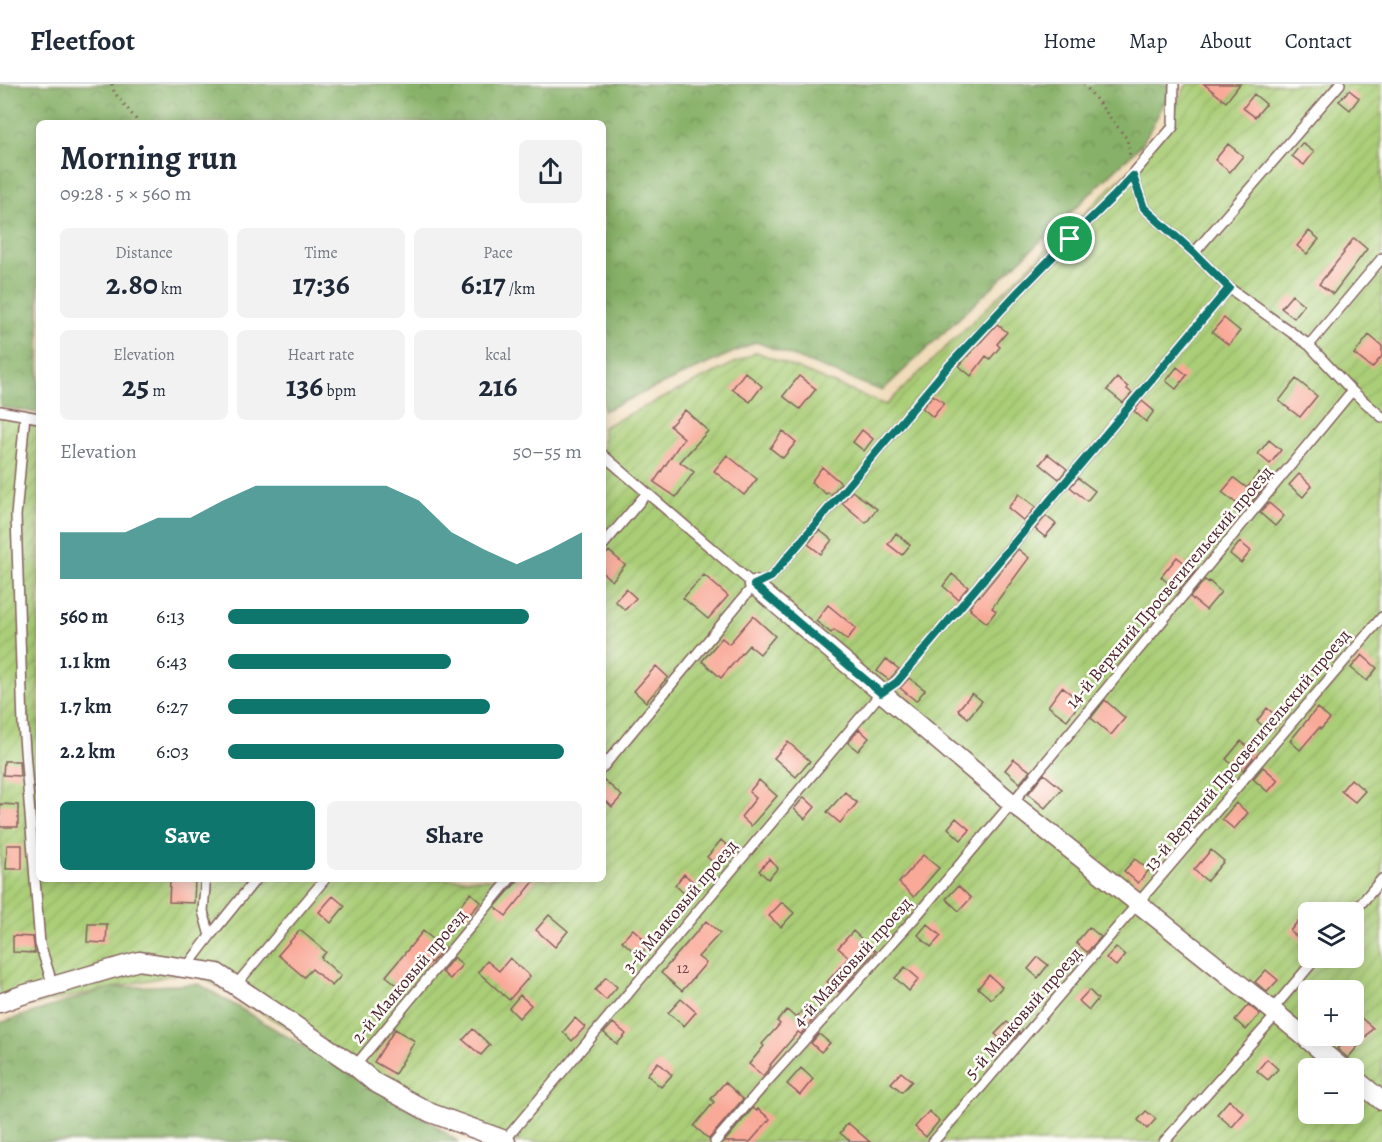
<!DOCTYPE html>
<html lang="en">
<head>
<meta charset="utf-8">
<style>
  body { margin:0; font-family:Alegreya,serif; background:#f2f2f3; color:#1f2937; height:100vh; display:flex; flex-direction:column; font-size:22px; white-space:nowrap }
  * { box-sizing:border-box; margin:0 }
  p { font-size:20px; color:#747a83 }
  .icon { flex:none; width:33px; height:33px; fill:none; stroke:currentColor; stroke-width:2; stroke-linecap:round; stroke-linejoin:round }
  .map { position:relative; flex:1; overflow:hidden }
  .side { position:absolute; left:36px; top:36px; width:570px; height:762px; display:flex; flex-direction:column; background:#fff; border-radius:9px; box-shadow:0 3px 15px #0003 }
  .side>* { flex:none }
  .buttons { position:absolute; left:1298px; top:818px; display:grid; gap:12px }
  .buttons a { display:grid; place-items:center; width:66px; height:66px; border-radius:9px; background:#fff; box-shadow:0 3px 15px #0003; font-size:30px }
  .pin { position:absolute; display:grid; place-items:center; width:51px; height:51px; color:#fff; margin:-26px; border:3px solid #fff; border-radius:50%; box-shadow:0 2px 6px #0007 }
  .round { display:grid; place-items:center; flex:none; width:63px; height:63px; border-radius:9px; background:#f2f2f3 }
  .summary { display:flex; align-items:center; justify-content:space-between; height:102px; padding:0 24px }
  h1 { font-size:33px; font-weight:600; line-height:45px }
  .figures { display:grid; grid-template-columns:repeat(3,1fr); gap:9px; height:102px; padding:6px 24px }
  .figures div { display:grid; align-content:center; border-radius:9px; background:#f2f2f3; text-align:center }
  .figures b { font-size:30px; font-weight:600 }
  .figures small { font-size:16px; font-weight:400 }
  .figures p { font-size:16px }
  .chart { height:168px; padding:12px 24px }
  .chart p { display:flex; justify-content:space-between }
  .chart svg { width:100%; height:108px; margin-top:6px; fill:#0f766e; opacity:.7 }
  .primary-button { display:flex; gap:12px; margin-top:auto; padding:12px 24px }
  .primary-button a { flex:1; height:69px; border-radius:9px; background:#0f766e; color:#fff; font-size:24px; font-weight:600; line-height:69px; text-align:center }
  .primary-button a+a { background:#f2f2f3; color:#1f2937 }
  ul { padding:0 24px; list-style:none; font-size:20px }
  li { display:grid; grid-template-columns:96px 72px 1fr; align-items:center; height:45px }
  li i { height:15px; border-radius:8px; background:#0f766e }
  header { display:flex; align-items:center; gap:36px; box-sizing:border-box; height:84px; padding:0 30px; background:#fff; border-bottom:2px solid #e0e1e3 }
  header strong { font-size:28px }
  nav { display:flex; gap:33px; margin-inline-start:auto; font-size:21px }
  .map>svg:first-child { display:block }
</style>
</head>
<body>
<header>
<strong>Fleetfoot</strong>
<nav><a>Home</a><a>Map</a><a>About</a><a>Contact</a></nav>
</header>
<div class="map">
<svg width="1382" height="1058" viewBox="0 0 1382 1058">
  <defs>
    <pattern id="forest-crowns" width="20" height="18" patternUnits="userSpaceOnUse" patternTransform="scale(1.5)"><rect width="20" height="18" fill="#87b168"/><path d="M2 6a3 3 0 1 1 6 0M12 15a3 3 0 1 1 6 0" fill="none" stroke="#708f56"/></pattern>
    <pattern id="garden-furrows" width="10" height="10" patternUnits="userSpaceOnUse" patternTransform="scale(1.5)"><rect width="10" height="10" fill="#aace77"/><path d="M-1 1l2-2M0 10L10 0M9 11l2-2" fill="none" stroke="#94b067"/></pattern>
  </defs>
  <rect width="100%" height="100%" fill="#fdfcf7"/>
  <filter id="ink" filterUnits="userSpaceOnUse"><feTurbulence type="fractalNoise" baseFrequency=".0167" numOctaves="2"/><feDisplacementMap in="SourceGraphic" scale="12" xChannelSelector="R" yChannelSelector="G"/><feConvolveMatrix kernelMatrix="1 2 1 2 8 2 1 2 1" color-interpolation-filters="sRGB"/></filter>
  <filter id="wash" filterUnits="userSpaceOnUse"><feTurbulence type="fractalNoise" baseFrequency=".008" numOctaves="4" result="noise"/><feDisplacementMap in="SourceGraphic" scale="24" xChannelSelector="R" yChannelSelector="G"/><feGaussianBlur stdDeviation="1.35" result="paint"/><feColorMatrix in="noise" values="0 0 0 0 0 0 0 0 0 0 0 0 0 0 0 0 0 1.4 0 .05"/><feComposite in="paint" operator="in"/></filter>
  <g filter="url(#wash)">
    <rect width="100%" height="100%" fill="#f0dcba"/>
    <path fill="url(#forest-crowns)" stroke="#68684a" stroke-width="1.5" d="M0 0H1175L1142 60 1064 135 882 307 756 258 603 327V39H39V329L0 323Z
      M199 900 428 1036 458 1058H0V939L109 904Z"/>
    <path fill="url(#garden-furrows)" stroke="#7a7651" stroke-width="1.5" fill-rule="evenodd" d="M1187 0H1382V1058H481L191 887 0 928V332L39 338V795H603V343L757 268 886 321 1151 65ZM1308 828H1353V873H1308ZM1308 906H1353V951H1308ZM1308 984H1353V1029H1308Z"/>
    <g id="blocks">
      <path fill="#f9a998" d="M1204 0H1240L1226 18Z
        M1349 6 1359 14 1350 26 1339 17Z
        M1254 10 1266 20 1255 33 1243 24Z
        M1302 59 1314 68 1304 81 1292 72Z
        M1228 60 1243 72 1230 88 1215 76Z
        M1309 147 1319 155 1307 170 1297 162Z
        M1354 154 1367 165 1333 210 1319 200 1344 169 1343 168Z
        M1292 211 1304 221 1294 234 1281 224Z
        M1224 234 1240 247 1229 261 1212 248Z
        M997 240 1007 248 997 260 1000 263 990 275 986 272 971 292 959 282Z
        M1369 251 1382 262V272L1372 284 1354 270Z
        M1177 283 1187 291 1176 305 1166 297Z
        M745 288 762 302 750 318 732 305Z
        M799 292 816 305 800 325 783 312Z
        M1117 294 1128 303 1127 305 1132 309 1123 319 1107 306Z
        M1296 295 1317 312 1300 333 1279 317Z
        M933 311 944 319 933 333 922 324Z
        M1142 317 1154 327 1146 338 1134 327Z
        M685 326 708 347 680 378 694 388 676 413 654 398 684 354 670 342Z
        M862 346 873 355 864 367 853 358Z
        M783 347 796 358 783 374 770 364Z
        M1269 356 1281 366 1270 380 1258 370Z
        M1048 370 1067 385 1059 395 1040 380Z
        M727 371 757 395 744 411 714 387Z
        M822 383 841 399 831 411 828 408 826 410 811 398Z
        M1259 389 1269 397 1249 421 1246 417 1241 423 1222 408 1234 394 1247 404Z
        M1299 390 1312 402 1303 413 1289 401Z
        M1078 394 1095 407 1087 417 1070 403Z
        M852 407 877 425 866 439 842 419Z
        M1019 410 1036 423 1024 437 1008 424Z
        M1269 419 1284 432 1275 442 1260 429Z
        M1046 432 1056 440 1045 453 1035 445Z
        M819 446 832 456 821 470 808 460Z
        M896 449 910 461 902 471 888 460Z
        M1240 458 1251 467 1241 479 1230 470Z
        M1018 465 1029 474 992 524 996 527 987 539 970 526 971 525 969 523 979 511 980 512Z
        M609 467 625 481 612 497 603 489V474Z
        M1177 473 1195 487 1180 505 1179 504 1177 506 1161 493Z
        M952 490 968 503 958 515 943 502Z
        M704 491 728 512 708 535 683 514Z
        M1205 496 1208 498 1209 497 1221 508 1206 526 1190 513Z
        M626 505 636 514 625 526 615 517Z
        M828 521 856 544 847 556 834 546 831 549 816 537Z
        M753 532 775 552 760 570 749 561 721 594 702 577 722 554 729 560Z
        M1362 571 1377 584 1367 597 1351 584Z
        M886 575 899 585 889 596 877 587Z
        M656 582 668 593 646 618 634 607Z
        M909 594 925 606 916 617 900 604Z
        M1062 603 1081 618 1067 636 1048 622Z
        M972 609 982 617 968 634 958 626Z
        M1105 616 1125 634 1111 651 1091 634Z
        M1267 624 1281 636 1270 648 1257 637Z
        M1317 624 1330 635 1321 645 1319 644 1300 666 1290 657Z
        M859 645 869 654 858 667 848 659Z
        M1241 657 1253 667 1250 671 1253 674 1243 686 1240 684 1238 686 1226 675Z
        M788 658 810 677 796 693 774 674Z
        M1014 675 1030 687 1020 699 1005 686Z
        M4 677H19L20 692 3 691Z
        M1263 683 1278 696 1268 708 1253 695Z
        M1044 690 1062 705 1045 724 1028 710Z
        M603 695 622 712 612 723 603 714Z
        M1351 695 1365 707 1355 718 1341 707Z
        M759 696 777 712 751 742 741 733 756 714 749 708Z
        M845 708 857 719 840 739 827 728Z
        M804 713 815 723 805 735 794 725Z
        M1236 719 1248 729 1234 745 1222 735Z
        M0 720 18 721V743H0Z
        M956 734 970 746 961 756 948 744Z
        M721 756 731 765 717 782 707 773Z
        M7 761H22V785H6Z
        M1211 766 1224 777 1207 797 1194 786Z
        M923 771 939 784 914 813 899 799Z
        M769 775 778 784 768 795 759 787Z
        M1135 775 1149 786 1138 799 1124 787Z
        M684 790 698 802 688 813 675 801Z
        M170 795H195L194 819 169 818Z
        M519 795H536L506 832 495 823Z
        M958 802 971 814 959 827 946 815Z
        M471 809 481 818 468 832 458 824Z
        M333 812 345 822 331 839 319 828Z
        M782 818 794 829 781 843 769 832Z
        M1308 825V862L1290 847Z
        M549 831 568 847 555 863 536 846Z
        M706 837 720 849 698 873 706 879 682 907 661 889Z
        M88 840H107L106 859 87 858Z
        M927 840 941 852 931 863 918 851Z
        M1089 843 1101 853 1087 868 1076 859Z
        M633 845 649 860 639 872 622 857Z
        M300 846 326 868 321 874 341 892 332 902 312 885 304 893 278 871Z
        M423 847 444 864 431 879 430 878 427 881 424 878 401 904 386 892Z
        M853 847 875 867 839 908 827 898 849 873 838 864Z
        M13 852 33 853 35 869 13 868Z
        M1116 863 1125 871 1116 882 1106 874Z
        M454 873 462 881 450 895 442 888Z
        M1038 873 1048 881 1038 894 1028 885Z
        M510 874 530 892 509 916 478 888 487 877 499 887Z
        M905 883 919 895 909 907 895 894Z
        M1266 886 1278 896 1267 908 1255 898Z
        M989 891 1002 903 991 915 978 904Z
        M606 893 617 903 606 916 595 906Z
        M1089 906 1098 915 1089 926 1079 917Z
        M520 911 531 921 519 934 509 924Z
        M681 915 696 928 684 942 668 929Z
        M808 920 818 929 801 950 798 948 770 981 771 982 763 992 749 980 764 962 762 960 780 940 777 937 787 926 796 934Z
        M1248 921 1260 930 1246 946 1235 936Z
        M1353 927 1373 944 1348 974 1337 965 1348 951H1353Z
        M575 934 585 943 572 957 563 948Z
        M1007 938 1019 948 1007 961 995 950Z
        M613 939 626 950 617 960 604 949Z
        M395 945 415 957 395 990 374 978Z
        M473 945 490 961 481 971 463 956Z
        M819 950 830 959 821 968 811 959Z
        M1267 975 1278 985 1268 996 1257 987Z
        M658 978 672 991 661 1003 647 991Z
        M801 984 813 995 800 1011 787 1000Z
        M901 988 912 997 902 1008 891 999Z
        M725 998 743 1015 709 1055 694 1042 714 1018 711 1015Z
        M1229 1016 1244 1029 1232 1043 1217 1030Z
        M753 1024 757 1027 758 1025 770 1035 750 1058H724Z
        M929 1027 939 1037 926 1053 915 1043Z
        M1146 1027 1156 1035 1147 1045 1138 1036Z
        M848 1039 870 1058H851L840 1049Z"/>
    </g>
  </g>
  <g filter="url(#ink)">
    <use href="#blocks" fill-opacity="0" stroke="#84615d" stroke-width="1.5"/>
    <g fill="none" stroke-linecap="round" stroke-linejoin="round">
      <g stroke="#84615d" stroke-width="12">
        <path id="service" d="M1133 92 1144 124 1194 169 1229 204 1309 261 1352 307 1382 333
          M1194 169 1340 0
          M1309 261 1382 174
          M0 327 39 334
          M25 331 16 432 23 640 40 860 53 902
          M603 371 754 501
          M603 461 647 409
          M603 683 754 501 771 493 946 285 1019 207 1070 155 1115 111 1173 43 1174 0
          M1353 829 1382 795
          M210 852 256 795
          M185 885 210 852 203 827 205 803V795
          M235 902 325 795
          M1272 926 1317 873
          M355 982 510 795
          M505 1056 881 609 897 598 1229 204
          M715 1058 764 1001 912 837 1012 719 1352 307
          M933 1058 982 1002 1382 533
          M1164 1058 1277 930"/>
      </g>
      <g stroke="#84615d" stroke-width="21">
        <path id="minor" d="M754 501 1012 719 1277 930 1342 984
          M0 919 22 911 139 877 217 889 355 982 374 998 431 1029 505 1056 506 1058
          M1353 993 1382 1017"/>
      </g>
      <path stroke="#84615d" stroke-width="3" stroke-dasharray="1.5 4.5" stroke-linecap="butt" d="M112 0 114 8 139 39
        M1084 0 1127 55 1130 73"/>
      <use href="#service" stroke="#fff" stroke-width="9"/>
      <use href="#minor" stroke="#fff" stroke-width="18"/>
    </g>
  </g>
  <g fill="none" stroke-linecap="round" stroke-linejoin="round" filter="url(#ink)">
    <g stroke="#fff" stroke-width="12">
      <path id="route" d="M1133 92 1144 124 1194 169 1229 204 897 598 881 609 754 501 771 493 946 285 1019 207 1070 155 1115 111Z"/>
    </g>
    <use href="#route" stroke="#0f766e" stroke-width="8"/>
  </g>
  <g text-anchor="middle" dominant-baseline="central" stroke-width="5" stroke-linejoin="round" paint-order="stroke">
    <g font-size="15" fill="#764246">
      <text x="683" y="884">12</text>
    </g>
    <g font-size="18" fill="#4a1f2b" stroke="#fdfcf7">
      <text transform="translate(1169 503) rotate(-50)">14-й Верхний Просветительский проезд</text>
      <text transform="translate(1247 666) rotate(-50)">13-й Верхний Просветительский проезд</text>
      <text transform="translate(680 822) rotate(-50)">3-й Маяковый проезд</text>
      <text transform="translate(852 878) rotate(-48)">4-й Маяковый проезд</text>
      <text transform="translate(409 892) rotate(-50)">2-й Маяковый проезд</text>
      <text transform="translate(1023 929) rotate(-49)">5-й Маяковый проезд</text>
    </g>
  </g>
</svg>
<div class="buttons">
<a><svg class="icon" aria-label="layers" viewBox="0 0 24 24"><path d="M12 4l9 5-9 5-9-5zM3 14l9 5 9-5"/></svg></a>
<a>+</a>
<a>−</a>
</div>
<div class="pin" style="left:1070px;top:155px;background:#1e9e55"><svg class="icon" aria-label="arrive" viewBox="0 0 24 24"><path d="M6 21V4h12l-3 4 3 4H6"/></svg></div>
<section class="side">
<div class="summary"><div><h1>Morning run</h1><p>09:28 · 5 × 560 m</p></div><a class="round"><svg class="icon" aria-label="share" viewBox="0 0 24 24"><path d="M12 15V3M7 8l5-5 5 5M5 13v7h14v-7"/></svg></a></div>
<div class="figures">
<div><p>Distance</p><b>2.80<small> km</small></b></div>
<div><p>Time</p><b>17:36</b></div>
<div><p>Pace</p><b>6:17<small> /km</small></b></div>
</div>
<div class="figures">
<div><p>Elevation</p><b>25<small> m</small></b></div>
<div><p>Heart rate</p><b>136<small> bpm</small></b></div>
<div><p>kcal</p><b>216</b></div>
</div>
<div class="chart"><p><span>Elevation</span>50–55 m</p>
<svg viewBox="0 0 160 44" preserveAspectRatio="none"><path d="M0 44V25L10 25L20 25L30 19L40 19L50 12L60 6L70 6L80 6L90 6L100 6L110 12L120 25L130 32L140 38L150 32L160 25V44z"/></svg>
</div>
<ul>
<li><b>560 m</b>6:13<i style="width:85%"></i></li>
<li><b>1.1 km</b>6:43<i style="width:63%"></i></li>
<li><b>1.7 km</b>6:27<i style="width:74%"></i></li>
<li><b>2.2 km</b>6:03<i style="width:95%"></i></li>
</ul>
<div class="primary-button"><a>Save</a><a>Share</a></div>
</section>
</div>
</body>
</html>
